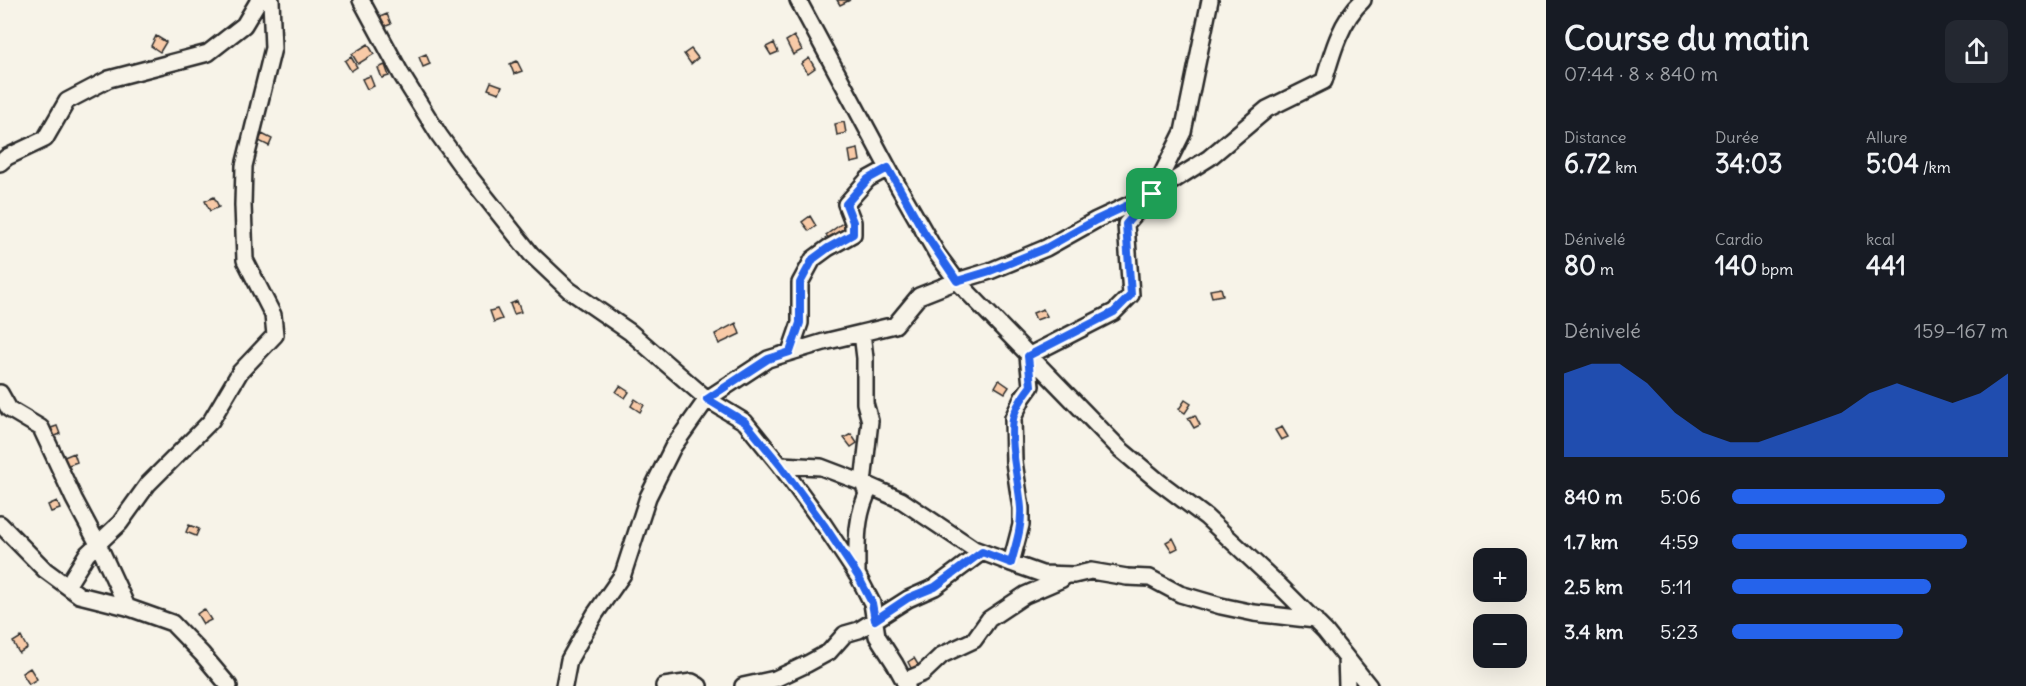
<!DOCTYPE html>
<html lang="fr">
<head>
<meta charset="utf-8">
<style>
  body { margin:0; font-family:Delius,sans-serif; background:#242831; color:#f1f3f6; height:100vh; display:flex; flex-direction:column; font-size:22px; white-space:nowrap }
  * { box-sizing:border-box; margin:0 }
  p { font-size:20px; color:#9ea1a6 }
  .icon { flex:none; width:33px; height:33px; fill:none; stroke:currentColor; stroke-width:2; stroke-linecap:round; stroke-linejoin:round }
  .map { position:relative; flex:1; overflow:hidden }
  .drawer { display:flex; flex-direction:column; background:#171b24; width:480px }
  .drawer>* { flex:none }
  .buttons { position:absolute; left:1473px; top:548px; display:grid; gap:12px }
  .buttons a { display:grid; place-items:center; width:54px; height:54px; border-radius:12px; background:#171b24; box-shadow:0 6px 24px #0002; font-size:30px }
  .pin { position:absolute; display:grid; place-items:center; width:51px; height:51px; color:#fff; margin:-26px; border-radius:12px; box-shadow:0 3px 9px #0006 }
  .round { display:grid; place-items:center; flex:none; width:63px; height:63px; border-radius:12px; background:#242831 }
  .summary { display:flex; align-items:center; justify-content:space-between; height:102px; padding:0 18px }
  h1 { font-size:33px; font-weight:700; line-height:45px }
  .figures { display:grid; grid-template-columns:repeat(3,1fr); gap:9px; height:102px; padding:6px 18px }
  .figures div { display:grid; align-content:center }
  .figures b { font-size:26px; font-weight:700 }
  .figures small { font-size:16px; font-weight:400 }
  .figures p { font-size:16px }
  .chart { height:168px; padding:12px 18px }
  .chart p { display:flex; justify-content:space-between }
  .chart svg { width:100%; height:108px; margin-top:6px; fill:#2563eb; opacity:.7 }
  ul { padding:0 18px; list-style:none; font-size:20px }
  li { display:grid; grid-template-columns:96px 72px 1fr; align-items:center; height:45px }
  li i { height:15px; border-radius:8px; background:#2563eb }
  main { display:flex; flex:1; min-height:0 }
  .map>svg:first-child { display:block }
</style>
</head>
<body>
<main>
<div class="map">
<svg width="1546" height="686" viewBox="0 0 1546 686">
  <rect width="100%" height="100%" fill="#f7f3e8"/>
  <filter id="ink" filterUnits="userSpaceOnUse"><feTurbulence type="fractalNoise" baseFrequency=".0167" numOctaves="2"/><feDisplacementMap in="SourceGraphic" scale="12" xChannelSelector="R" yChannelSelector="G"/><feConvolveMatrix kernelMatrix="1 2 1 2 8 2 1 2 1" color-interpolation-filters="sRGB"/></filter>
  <g filter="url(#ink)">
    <path fill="#f8caa7" stroke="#2b2b2b" stroke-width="1.5" d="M837 0H850L840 5Z
      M387 14 391 24 384 27 380 17Z
      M156 36 166 42 160 52 151 46Z
      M794 36 802 50 793 55 786 41Z
      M774 43 778 52 771 55 766 47Z
      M368 44 374 54 358 64 352 54Z
      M691 49 698 58 691 64 684 54Z
      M426 54 430 64 423 67 419 57Z
      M351 57 357 67 351 71 345 61Z
      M809 58 815 68 808 73 801 64Z
      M517 61 522 71 514 74 510 64Z
      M385 65 389 76 382 78 378 68Z
      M370 76 374 86 367 89 362 79Z
      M491 82 502 86 499 93 488 89Z
      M844 122 846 133 837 135 835 124Z
      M262 134 272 139 269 146 259 141Z
      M858 149 860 161 851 163 849 151Z
      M214 197 219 207 210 211 205 201Z
      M810 216 816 226 809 231 802 222Z
      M844 222 850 230 832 243 826 235Z
      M1221 288 1223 295 1212 297 1210 290Z
      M517 301 521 312 514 314 510 304Z
      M497 309 502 319 494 322 490 311Z
      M1043 309 1047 316 1036 320 1033 313Z
      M736 323 740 334 719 344 715 334Z
      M999 380 1009 387 1005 393 995 387Z
      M620 386 629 392 625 398 616 392Z
      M635 399 644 405 640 412 631 406Z
      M1185 400 1191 404 1185 413 1179 409Z
      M1195 415 1200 425 1194 428 1188 418Z
      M57 426 60 434 49 439 45 430Z
      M1282 427 1288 437 1281 440 1275 430Z
      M851 434 857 443 851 447 844 438Z
      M74 453 77 462 66 466 62 458Z
      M57 501 60 509 51 512 48 505Z
      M189 525 199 529 196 536 186 532Z
      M1173 538 1178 548 1172 551 1166 542Z
      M204 609 211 620 203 624 197 614Z
      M21 637 27 648 19 653 13 642Z
      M914 658 920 668 913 672 908 662Z
      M30 668 37 679 29 684 22 673Z"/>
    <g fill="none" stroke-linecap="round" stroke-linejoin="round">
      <g stroke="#2b2b2b" stroke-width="20">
        <path id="street" d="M361 0 401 74 439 135 465 171 531 254 569 290 630 332 707 399 745 422 780 465 824 525 858 576 872 603 877 636 895 664 907 686
          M798 0 894 179 937 254 957 281 1120 449 1158 481 1206 517 1280 586 1325 631 1369 686
          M1210 0 1183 132 1152 194 1126 224 1131 295 1114 312 1028 356 1031 386 1023 397 1013 418 1014 462 1021 508V525L1011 563 1042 574 1074 575 1091 571 1127 577 1150 578 1180 594 1221 606 1254 613 1315 620
          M0 163 7 157 45 139 67 101 109 79 208 53 244 25 259 0
          M790 352 800 323V283L813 259 828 248 853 234V222L846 204 868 179 888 168
          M0 393 9 409 41 428 74 499 98 544 127 607
          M780 465 821 467 863 483 901 500 974 549 1011 563
          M0 524 45 570 79 595 127 607 172 623 202 654 229 686
          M857 575C857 547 855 521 867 494L863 483 870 421 865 403V358L862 333
          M67 586 87 554 120 523 148 484 211 421 240 372 275 335 273 315 245 260 243 205 244 166 273 48 271 0
          M1346 657 1347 686
          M904 681 923 673 942 655 974 640 989 619 1025 595 1062 579
          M564 686 569 660 595 614 623 574 648 497 673 447 707 399 768 359 824 342 895 325 919 296 957 281 990 271 1046 248 1096 220 1152 194 1209 158 1267 109 1324 81C1332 53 1341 20 1363 0
          M664 686 692 682 699 686
          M743 686 775 679 807 664 829 652 845 634 859 630 908 599 935 587 982 552"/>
      </g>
      <use href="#street" stroke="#f7f3e8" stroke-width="15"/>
    </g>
  </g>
  <g fill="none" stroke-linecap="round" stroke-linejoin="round" filter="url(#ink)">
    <g stroke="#fff" stroke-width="12">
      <path id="route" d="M888 168 924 232 957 281 990 271 1046 248 1096 220 1152 194 1126 224 1131 295 1114 312 1028 356 1031 386C1024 395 1015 408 1013 419 1009 445 1019 481 1021 508 1022 527 1016 544 1011 563L982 552 935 587 908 598 875 620 872 603 858 576 824 525 780 465 745 422 707 399 768 359 790 352 800 323V283L813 259 828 248 853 234V222L846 204 868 179Z"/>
    </g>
    <use href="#route" stroke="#2563eb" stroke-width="8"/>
  </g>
</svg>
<div class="buttons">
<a>+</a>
<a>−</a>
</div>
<div class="pin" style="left:1152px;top:194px;background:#1e9e55"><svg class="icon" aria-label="arrive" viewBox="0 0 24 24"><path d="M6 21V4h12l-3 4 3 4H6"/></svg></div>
</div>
<section class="drawer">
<div class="summary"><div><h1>Course du matin</h1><p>07:44 · 8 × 840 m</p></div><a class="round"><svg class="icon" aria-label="share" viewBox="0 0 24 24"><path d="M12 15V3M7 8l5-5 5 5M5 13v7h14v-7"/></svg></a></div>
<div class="figures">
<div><p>Distance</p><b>6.72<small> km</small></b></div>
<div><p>Durée</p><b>34:03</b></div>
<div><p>Allure</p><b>5:04<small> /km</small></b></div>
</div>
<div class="figures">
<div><p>Dénivelé</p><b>80<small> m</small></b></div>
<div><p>Cardio</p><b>140<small> bpm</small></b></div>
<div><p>kcal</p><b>441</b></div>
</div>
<div class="chart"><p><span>Dénivelé</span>159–167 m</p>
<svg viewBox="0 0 160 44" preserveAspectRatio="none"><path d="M0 44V10L10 6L20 6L30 14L40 26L50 34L60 38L70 38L80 34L90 30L100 26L110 18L120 14L130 18L140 22L150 18L160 10V44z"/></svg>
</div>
<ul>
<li><b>840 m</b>5:06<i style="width:77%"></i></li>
<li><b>1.7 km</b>4:59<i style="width:85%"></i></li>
<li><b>2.5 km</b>5:11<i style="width:72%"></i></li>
<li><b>3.4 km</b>5:23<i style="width:62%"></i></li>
</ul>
</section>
</main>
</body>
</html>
